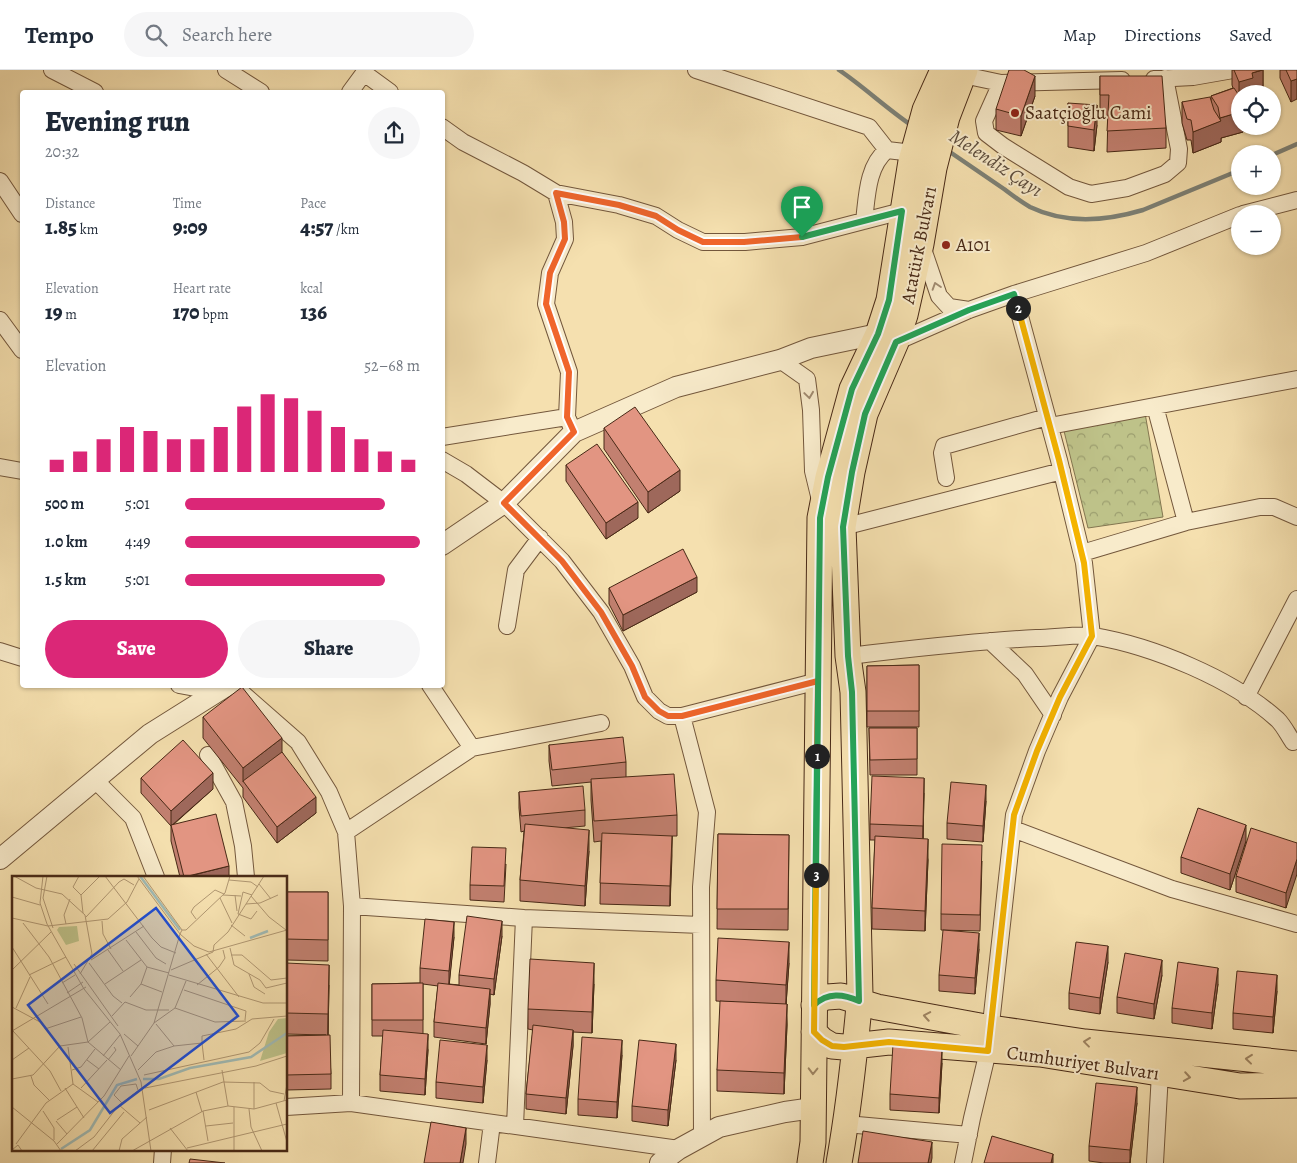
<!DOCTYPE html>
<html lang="en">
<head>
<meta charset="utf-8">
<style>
  body { margin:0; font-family:Alegreya,serif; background:#f6f6f7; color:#1f2937; height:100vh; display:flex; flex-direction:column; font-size:19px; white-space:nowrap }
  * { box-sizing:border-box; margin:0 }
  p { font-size:16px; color:#747a83 }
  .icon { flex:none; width:28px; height:28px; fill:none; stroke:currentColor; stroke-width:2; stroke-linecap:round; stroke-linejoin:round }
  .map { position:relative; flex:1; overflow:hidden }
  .drawer { position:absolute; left:20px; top:20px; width:425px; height:598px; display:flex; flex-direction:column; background:#fff; border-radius:5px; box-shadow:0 1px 4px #0004 }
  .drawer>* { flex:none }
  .controls { position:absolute; left:1231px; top:15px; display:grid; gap:10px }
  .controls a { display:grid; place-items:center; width:50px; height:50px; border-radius:50%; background:#fff; box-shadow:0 1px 4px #0004; font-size:25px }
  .pin { position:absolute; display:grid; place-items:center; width:42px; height:42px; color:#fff; margin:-51px -21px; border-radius:50% 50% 50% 0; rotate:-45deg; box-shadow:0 0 5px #0007 }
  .pin .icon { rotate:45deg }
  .km { position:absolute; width:25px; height:25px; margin:-12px; border-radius:50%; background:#222; color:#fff; font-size:14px; line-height:25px; text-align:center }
  .round { display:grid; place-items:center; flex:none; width:52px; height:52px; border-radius:26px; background:#f6f6f7 }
  .overview { display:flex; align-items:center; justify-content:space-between; height:85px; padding:0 25px }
  h1 { font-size:28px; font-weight:800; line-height:38px }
  .stats { display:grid; grid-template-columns:repeat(3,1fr); gap:8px; height:85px; padding:5px 25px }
  .stats div { display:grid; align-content:center }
  .stats b { font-size:21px; font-weight:800 }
  .stats small { font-size:14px; font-weight:400 }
  .stats p { font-size:14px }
  .chart { height:140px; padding:10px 25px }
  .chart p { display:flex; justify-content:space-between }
  .chart svg { width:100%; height:90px; margin-top:5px; stroke:#db2777; stroke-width:6 }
  .primary-button { display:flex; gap:10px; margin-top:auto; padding:10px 25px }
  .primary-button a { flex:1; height:58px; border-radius:30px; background:#db2777; color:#fff; font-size:20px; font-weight:800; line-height:58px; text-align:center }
  .primary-button a+a { background:#f6f6f7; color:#1f2937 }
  ul { padding:0 25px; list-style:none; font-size:16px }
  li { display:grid; grid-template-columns:80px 60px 1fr; align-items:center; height:38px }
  li i { height:12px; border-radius:6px; background:#db2777 }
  header { display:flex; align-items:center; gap:30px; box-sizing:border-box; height:70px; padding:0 25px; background:#fff; border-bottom:1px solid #e0e1e3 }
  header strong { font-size:24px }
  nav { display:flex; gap:28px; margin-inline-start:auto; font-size:18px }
  .search { width:350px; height:45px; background:#f6f6f7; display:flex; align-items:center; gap:12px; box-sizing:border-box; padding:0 18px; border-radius:28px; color:#747a83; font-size:19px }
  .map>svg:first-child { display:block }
</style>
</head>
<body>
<header>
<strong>Tempo</strong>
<div class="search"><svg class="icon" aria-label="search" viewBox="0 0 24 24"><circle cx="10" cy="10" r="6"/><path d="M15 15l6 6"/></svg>Search here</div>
<nav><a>Map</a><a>Directions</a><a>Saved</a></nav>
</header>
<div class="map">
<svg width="1297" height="1093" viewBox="0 0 1297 1093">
  <defs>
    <pattern id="forest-crowns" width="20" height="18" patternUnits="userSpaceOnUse" patternTransform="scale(1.25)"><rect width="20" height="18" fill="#bec289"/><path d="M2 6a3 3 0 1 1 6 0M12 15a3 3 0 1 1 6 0" fill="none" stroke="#9c9e6f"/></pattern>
  </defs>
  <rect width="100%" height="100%" fill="#f5e0af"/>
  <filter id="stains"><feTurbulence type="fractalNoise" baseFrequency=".004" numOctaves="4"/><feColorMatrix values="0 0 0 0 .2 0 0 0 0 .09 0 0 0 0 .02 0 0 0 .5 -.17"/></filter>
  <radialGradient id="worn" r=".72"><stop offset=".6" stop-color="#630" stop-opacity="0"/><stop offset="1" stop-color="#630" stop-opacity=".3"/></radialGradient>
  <path fill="url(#forest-crowns)" stroke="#837650" d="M1145 343 1163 447 1088 458 1064 361Z"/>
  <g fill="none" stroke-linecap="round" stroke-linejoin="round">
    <path stroke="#7d8176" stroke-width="4.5" d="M839 0C864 17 886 38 911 55
      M947 80C966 93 985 106 1004 119 1012 125 1021 132 1030 137 1065 154 1106 151 1143 140L1240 100
      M1272 85 1297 74"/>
    <g stroke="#73573c" stroke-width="18">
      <path id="minor" d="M52 0 95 22
        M226 0 261 22
        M696 0 869 57 887 80
        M963 5 1001 13 1122 10
        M1154 9 1193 7 1233 0
        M1001 13 984 51 986 63 1003 76 1069 117 1091 124 1127 118 1165 104 1178 93 1179 79 1165 8
        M350 22 364 3 390 22
        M442 57 463 72 523 103 556 123 619 135 656 146 678 160 703 172H745L802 167 902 141
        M0 111 22 144
        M556 123 564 152 565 169 550 203 546 234 569 302 567 347
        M1243 144 1297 130
        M864 151C867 127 867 96 887 80L913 83
        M922 176 939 226 949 237 969 240
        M0 250 22 280
        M896 272 969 240 1014 224 1146 183 1240 145
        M780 290 807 309 811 340 813 401 820 430
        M1155 336 1186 452
        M1050 356 1297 309
        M442 367 567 347 571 356
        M442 390 466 404 504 433 562 491 601 542 632 596 645 627 659 641 668 646H682L818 611
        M0 397 22 401
        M946 408 942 383 944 376 1047 347
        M843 457 1062 401
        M1082 483 1186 452 1260 437H1274L1297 447
        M507 556 516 500 540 468
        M990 571 1025 604 1053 645
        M0 581 22 588
        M848 586C910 579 973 571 1036 568 1054 568 1077 564 1093 566 1153 576 1233 609 1278 650 1284 656 1288 665 1293 672
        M179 615 217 622
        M233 615 298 672 329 722 346 762 352 836 351 1033
        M430 615 472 678
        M1246 627 1297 529
        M682 646 707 742 701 817 702 1066
        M208 685 234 732 243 776 246 807
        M95 710 133 748 156 807
        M1013 759 1172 819 1297 854
        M346 762 472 678 601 653
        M352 836 524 848 701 855
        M286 1037 351 1033 679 1079
        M846 1054 969 1065
        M515 1056 524 848
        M162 1093 163 1079
        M487 1093 492 1053
        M963 1093 972 1048 988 981 1014 745 1037 681 1060 627 1092 566 1084 493 1059 390 1014 224
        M1155 1093 1160 1003"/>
    </g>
    <g stroke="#73573c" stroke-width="22">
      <path id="tertiary" d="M442 475 504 433 574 362 676 317 780 290 811 278 878 264
        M0 789 150 664 228 615
        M660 1093 679 1079 719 1057 785 1042 813 1038"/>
    </g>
    <g stroke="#482916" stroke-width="27">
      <path id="primary" d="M814 935 820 929 827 927 841 926 877 937 991 958 1085 972 1297 994
        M814 962 822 970 832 976 844 977 889 972 1040 984 1240 1016 1297 1015
        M810 1093 813 1072 820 448 828 407 852 319 878 264 889 230 911 91 925 40 943 0
        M839 1093C849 1037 855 981 860 925L853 622 848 586 843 457 852 402 865 344 896 272 905 245 921 174 934 98 947 47 965 0"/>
    </g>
    <use href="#minor" stroke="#f8ebcb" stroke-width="16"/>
    <use href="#tertiary" stroke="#f8ebcb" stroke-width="20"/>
    <use href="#primary" stroke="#f5e0af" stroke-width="25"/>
  </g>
  <path fill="#c28070" stroke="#482916" d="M1232 0H1263V20L1253 24H1240L1243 62 1221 68V72L1193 83 1191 70H1187L1182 53V32L1211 33V26L1233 18 1232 15Z
    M1280 0H1297L1291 32 1280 8Z
    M1100 6 1166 58V78L1107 82 1108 46 1100 45Z
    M1035 26 1021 66 996 60V39Z
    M1068 33 1097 55 1094 81 1068 77Z
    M604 358 680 421 648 443 604 379Z
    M566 395 638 448 606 469 566 411Z
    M609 518 697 522 623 561 609 534Z
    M919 595V657H867V596Z
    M203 647 282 682 316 743 277 773 243 727V718L203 668Z
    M869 658H917V705H870Z
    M549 675 626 692V707L677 745V766H672L670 836 600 834 601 771 594 772 591 730V712L552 716 549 691Z
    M141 708 213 719 173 755 229 807H180L171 771V756L141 723Z
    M519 722 585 740V756L563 758 589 781 585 836 520 831V810L524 761 521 762 519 738Z
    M924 723 923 769 928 790 925 861 872 859V838L875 770H870V754Z
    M986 731 983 772 947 769V753Z
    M718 764 789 765 788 860 717 859Z
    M1246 771 1230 820 1181 803V787Z
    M1297 773 1286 838 1236 822V806Z
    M982 791 980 861 941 860V844Z
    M506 794 504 832 470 830V815Z
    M286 822H328V891L286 890Z
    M502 866 494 925 490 924V934L486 974 434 967V952L438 916 423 914V964L428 980 425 1025 380 1021V1005L383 966H372V914L420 913V898L454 867 449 914 459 915V905Z
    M979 879 975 924 939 921V905Z
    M1108 892 1100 944 1069 939V923Z
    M286 893 329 915 328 965 331 1004V1019L286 1020V966L326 965 286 964Z
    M789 893 786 934 787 955 784 1024 717 1021V1000L734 932 716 931V910Z
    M1162 905 1154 949 1117 943V927Z
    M594 914 592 963 573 962V976L566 1044 526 1039V1024L533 960 528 959V939Z
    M1218 914 1212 959 1172 953V938Z
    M1277 921 1273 963 1233 959V943Z
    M622 985 617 1048 578 1045V1029Z
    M487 990 483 1033 436 1028V1012Z
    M676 990 668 1056 632 1051V1036Z
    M942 993 939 1043 890 1040V1024Z
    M1137 1033 1130 1093H1104L1089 1091V1076Z"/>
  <path fill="#9e685b" stroke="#482916" d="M1263 0V20L1253 24H1240V32H1239V12L1252 3Z
    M1035 6V26L1021 66V46Z
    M1297 9V29L1291 32V11Z
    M1097 35V55L1094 81V60Z
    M1240 42V56H1243V62L1221 68V72L1193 83V62L1220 51V48Z
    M680 400V421L648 443V422Z
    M638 432V448L606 469V453Z
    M697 507V522L623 561V545Z
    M282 668V689L243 712V698Z
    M213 703V719L171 756V741Z
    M924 708V723L923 772V756Z
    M986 715V731L983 772V756Z
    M316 727V743L277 773V757Z
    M1246 755V771L1230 820V804Z
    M589 760V781L585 836V816Z
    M672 766V786L670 836V816Z
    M928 769V790L925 861V841Z
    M1297 789V804L1286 838V823Z
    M229 796V807H186Z
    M502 851V866L494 925V909Z
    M454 852V867L449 917V901Z
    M979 863V879L975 924V908Z
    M789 872V893L786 935V915Z
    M1108 876V892L1100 944V928Z
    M1162 890V905L1154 949V934Z
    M594 893V914L592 963V942Z
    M329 895V915L328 965V944Z
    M1218 898V914L1212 959V943Z
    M1277 905V921L1273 963V947Z
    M490 919V934L486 974V958Z
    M787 934V955L784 1024V1003Z
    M573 960V976L566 1044V1028Z
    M428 964V980L425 1025V1009Z
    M622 970V985L617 1048V1032Z
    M676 974V990L668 1056V1040Z
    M487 975V990L483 1033V1017Z
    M942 978V993L939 1043V1028Z
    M1137 1017V1033L1130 1093V1080Z
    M466 1058V1074L463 1093H460Z
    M932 1072V1088L931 1093H928Z
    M1053 1084V1093H1051Z"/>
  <path fill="#e29582" stroke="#482916" d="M1009 0H1024L1035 6 1021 46 996 39Z
    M1234 0H1262L1252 3 1253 8 1239 12Z
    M1286 0H1297V9L1291 11Z
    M1100 6H1162L1166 58 1107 61 1109 25H1100Z
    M1234 18 1240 27V42L1220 48 1218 37 1211 26Z
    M1210 27 1214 40 1221 51 1193 62 1191 50 1187 49 1182 32Z
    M1068 33 1097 35 1094 60 1068 56Z
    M635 337 680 400 648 422 604 358Z
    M597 374 638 432 606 453 566 395Z
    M683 479 697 507 623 545 609 518Z
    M919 595V641H867V596Z
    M242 617 282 668 243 698 203 647Z
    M869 658H917V689L870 690Z
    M623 667 626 692 552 700 549 675Z
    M183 670 213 703 171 741 141 708Z
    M282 682 316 727 277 757 243 711Z
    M674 704 677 745 594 751 591 709Z
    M872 706 924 708 923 756 870 754Z
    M951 712 986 715 983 756 947 753Z
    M583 716 585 740 521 746 519 722Z
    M1198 738 1246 755 1230 804 1181 787Z
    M216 744 229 796 184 807 171 755Z
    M525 754 589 760 585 816 520 810Z
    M1251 758 1297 773V789L1286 823 1236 806Z
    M602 763 672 766 670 816 600 813Z
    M718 764 789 765 788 839H717Z
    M875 766 928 769 925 841 872 838Z
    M942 774 982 775 980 845 941 844Z
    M472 777 506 778 504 816 470 815Z
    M286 822H328V870L286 869Z
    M467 846 502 851 494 909 459 905Z
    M425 849 454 852 449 901 420 898Z
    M943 860 979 863 975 908 939 905Z
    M718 868 789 872 786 915 716 910Z
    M1076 872 1108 876 1100 928 1069 923Z
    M1125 883 1162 890 1154 934 1117 927Z
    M530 889 594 893 592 942 528 939Z
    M1178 892 1218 898 1212 943 1172 938Z
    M286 893 329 895 328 944 286 943Z
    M1237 901 1277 905 1273 947 1233 943Z
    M423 913V950H372V914Z
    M438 913 490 919 486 958 434 952Z
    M720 931 787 934 784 1003 717 1000Z
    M533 955 573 960 566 1028 526 1024Z
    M383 960 428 964 425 1009 380 1005Z
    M330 965 331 1004 286 1005V966Z
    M582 967 622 970 617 1032 578 1029Z
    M440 970 487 975 483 1017 436 1012Z
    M639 970 676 974 668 1040 632 1036Z
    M893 974 942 978 939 1028 890 1024Z
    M1096 1013 1137 1017 1130 1080 1089 1076Z
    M431 1052 466 1058 460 1093H424Z
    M863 1061 932 1072 928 1093H858Z
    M992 1066 1053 1084 1051 1093H984Z
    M190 1089 225 1093H189Z"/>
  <defs><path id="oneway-chevron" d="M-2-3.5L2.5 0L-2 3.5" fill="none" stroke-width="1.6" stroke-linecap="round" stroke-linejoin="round" transform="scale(1.25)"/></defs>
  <g stroke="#a08a70">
    <use href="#oneway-chevron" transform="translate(936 216) rotate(-108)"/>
    <use href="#oneway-chevron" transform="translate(809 325) rotate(82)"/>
  </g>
  <g stroke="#9e8462">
    <use href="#oneway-chevron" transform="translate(927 946) rotate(-170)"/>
    <use href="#oneway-chevron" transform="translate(1087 972) rotate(-173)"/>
    <use href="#oneway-chevron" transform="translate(1249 989) rotate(-174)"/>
    <use href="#oneway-chevron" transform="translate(813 1001) rotate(91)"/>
    <use href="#oneway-chevron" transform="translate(1187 1007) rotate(9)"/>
  </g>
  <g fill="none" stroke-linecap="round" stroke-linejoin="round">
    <g stroke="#fff" stroke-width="10">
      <path id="split-1" d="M802 167 744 172H703L678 160 656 146 619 135 556 123 564 152 565 169 550 203 546 234 569 302 567 347 574 362 504 433 562 491 601 542 632 596 645 627 659 641 668 646H682L818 611 817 686"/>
    </g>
    <g stroke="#fff" stroke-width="10">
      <path id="split-2" d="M817 686 814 935C828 922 843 924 859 931L852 622 848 586 843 457 852 402 865 344 896 272 969 240 1014 224 1018 238"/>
    </g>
    <g stroke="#fff" stroke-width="10">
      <path id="split-3" d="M816 805 814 962 822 970 832 976 844 977 889 972 988 981 1014 745 1037 681 1060 627 1092 566 1084 493 1059 390 1018 238"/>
    </g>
    <g stroke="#fff" stroke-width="10">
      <path id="split-4" d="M802 167 902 141 889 230 878 264 852 319 828 407 820 448 816 805"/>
    </g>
    <use href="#split-1" stroke="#f0652b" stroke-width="6"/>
    <use href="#split-2" stroke="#22a559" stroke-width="6"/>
    <use href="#split-3" stroke="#f5b400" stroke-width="6"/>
    <use href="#split-4" stroke="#22a559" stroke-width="6"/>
  </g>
  <g fill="#8f2418" stroke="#f8ebcb" stroke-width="2">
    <circle cx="1015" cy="43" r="5"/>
    <circle cx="946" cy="175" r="5"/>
  </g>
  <g text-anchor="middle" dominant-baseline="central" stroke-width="4" stroke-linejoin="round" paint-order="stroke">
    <g font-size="19" fill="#482916" stroke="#f8ebcb" text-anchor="start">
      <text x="1025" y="43">Saatçioğlu Cami</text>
      <text x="956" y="175">A101</text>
    </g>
    <g font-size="19" fill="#482916" stroke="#f8ebcb">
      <text transform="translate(919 175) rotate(-79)">Atatürk Bulvarı</text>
      <text transform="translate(1083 993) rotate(8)">Cumhuriyet Bulvarı</text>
    </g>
    <g font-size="20" font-style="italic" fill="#5e4e3e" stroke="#f8ebcb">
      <text transform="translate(996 93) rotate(33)">Melendiz Çayı</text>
    </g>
  </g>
  <g transform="translate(12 806)">
    <rect width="275" height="275" fill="#f5e0af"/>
    <path d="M65 50 67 65 54 69 45 54 47 51ZM275 142V177L248 185 257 156 266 143Z" fill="#bec289"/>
    <path fill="none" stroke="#a0bbb6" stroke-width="2.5" d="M128 0 168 54M238 62 256 55M131 203H147L178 192 239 181 275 157M49 273 78 254 105 209 125 203"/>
    <path fill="none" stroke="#b09772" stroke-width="1" d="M2 0 24 12 50 18 73 39 80 78 68 98M31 0 28 27 35 48 72 113 108 158 129 206 139 275M35 0 31 22 41 52M67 0 61 11 69 19M93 0 140 62 149 71 164 77M131 0 170 54H174L213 17 218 0M217 4 239 6 246 11M247 8 259 23M211 19 229 20M223 19 225 35M239 20 257 41 274 54M0 21 28 29M208 22 220 47M234 28 248 27 266 19M71 37 69 19 88 0M226 38 231 16 240 19M226 38 239 43 245 35M74 41 107 6 112 3 122 9M0 42 36 50 96 43 115 26 127 3M184 43 179 36 182 31 203 14 212 18M90 45 91 58 99 73M11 47 37 81 70 142 76 166 109 194M54 48 52 39 58 23M219 49 233 60M170 54 168 58 182 70 197 76 275 54M124 56 144 82 154 88M114 64 135 91 157 97M0 71 36 128M218 72 222 89 248 104 254 112 275 107M96 74 111 95M194 78 227 121M219 79H230L259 104 275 102M79 84 132 50M77 87 101 120 110 127M62 88 106 150M0 94 39 56M159 94 201 76 202 69 216 56 252 0M237 98 242 111 253 118M17 99 54 81M157 99 251 127H275M50 107 63 99M93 108 129 84M129 108 150 116M185 109 207 91 213 82 211 74M172 114 234 135 233 144M55 117 71 106M118 121 129 108 135 91M0 131 28 146 48 170 21 199 0 203M4 132 18 101M163 132 174 105M100 140 113 126 134 134H157M142 147 163 132 203 146 234 145M144 148 162 170M33 153 69 141M0 155 74 111M1 155 38 195 49 215M112 158 126 170M190 167 192 184M48 170 76 166 98 146M56 171 61 208M91 180 108 159M119 180 142 147 168 58 125 0M0 184 17 172M75 184 87 193M96 184 104 174 102 171M60 194 69 191 83 173M126 194 144 176 162 170 190 167V160L224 153 240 143 275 140M210 194 216 230M132 199 237 176 248 167 262 143M19 200 22 209 37 224M242 206V233M61 208 86 226M53 212 72 242M69 212 95 184M133 212 244 190 275 180M184 216 190 236M272 225 275 208M110 227 102 219 109 210 124 208 126 214M264 227 275 266M107 229 128 247M0 231 42 265 49 275M222 231V275M237 233 239 251 250 275M137 234 211 206 248 207 258 215 272 218M31 235 42 252V264M191 235 196 265M45 244 65 231M44 245 55 258M194 250 221 247M158 252 176 275M4 268 34 227 61 208M45 268 92 220 117 180M175 272 275 248M0 274 6 269 10 275M63 275 82 261 107 229 130 212M80 275 112 236M107 275 110 263 135 241M120 275 191 235 216 230 242 233 275 224"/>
    <path fill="#1d4ed8" fill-opacity="0.15" stroke="#1d4ed8" stroke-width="2.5" d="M144 32 226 140 98 237 16 129Z"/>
    <rect width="275" height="275" fill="none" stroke="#482916" stroke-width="2.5"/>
  </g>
  <rect width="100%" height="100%" filter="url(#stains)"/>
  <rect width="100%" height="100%" fill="url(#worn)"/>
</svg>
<div class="controls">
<a><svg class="icon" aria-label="locate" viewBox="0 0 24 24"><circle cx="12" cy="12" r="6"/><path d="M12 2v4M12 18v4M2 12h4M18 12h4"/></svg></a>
<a>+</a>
<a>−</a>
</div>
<div class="pin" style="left:802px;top:167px;background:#1e9e55"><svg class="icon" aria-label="arrive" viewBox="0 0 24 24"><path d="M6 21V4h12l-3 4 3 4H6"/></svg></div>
<b class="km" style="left:817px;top:686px">1</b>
<b class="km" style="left:1018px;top:238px">2</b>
<b class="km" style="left:816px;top:805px">3</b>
<section class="drawer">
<div class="overview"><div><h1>Evening run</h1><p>20:32</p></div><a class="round"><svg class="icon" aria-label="share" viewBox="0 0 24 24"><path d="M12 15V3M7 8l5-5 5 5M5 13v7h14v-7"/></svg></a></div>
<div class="stats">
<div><p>Distance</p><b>1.85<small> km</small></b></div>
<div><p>Time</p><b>9:09</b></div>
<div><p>Pace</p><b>4:57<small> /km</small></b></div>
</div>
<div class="stats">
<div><p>Elevation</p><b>19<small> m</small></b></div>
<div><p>Heart rate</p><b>170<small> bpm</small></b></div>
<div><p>kcal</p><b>136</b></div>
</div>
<div class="chart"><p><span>Elevation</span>52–68 m</p>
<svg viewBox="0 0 160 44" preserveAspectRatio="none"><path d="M5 44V38M15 44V34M25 44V28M35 44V22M45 44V24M55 44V28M65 44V28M75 44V22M85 44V12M95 44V6M105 44V8M115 44V14M125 44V22M135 44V28M145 44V34M155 44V38"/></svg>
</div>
<ul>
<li><b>500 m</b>5:01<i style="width:85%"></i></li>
<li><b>1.0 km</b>4:49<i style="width:100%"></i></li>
<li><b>1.5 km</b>5:01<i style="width:85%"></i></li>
</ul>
<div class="primary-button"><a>Save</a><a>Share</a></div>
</section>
</div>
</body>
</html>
